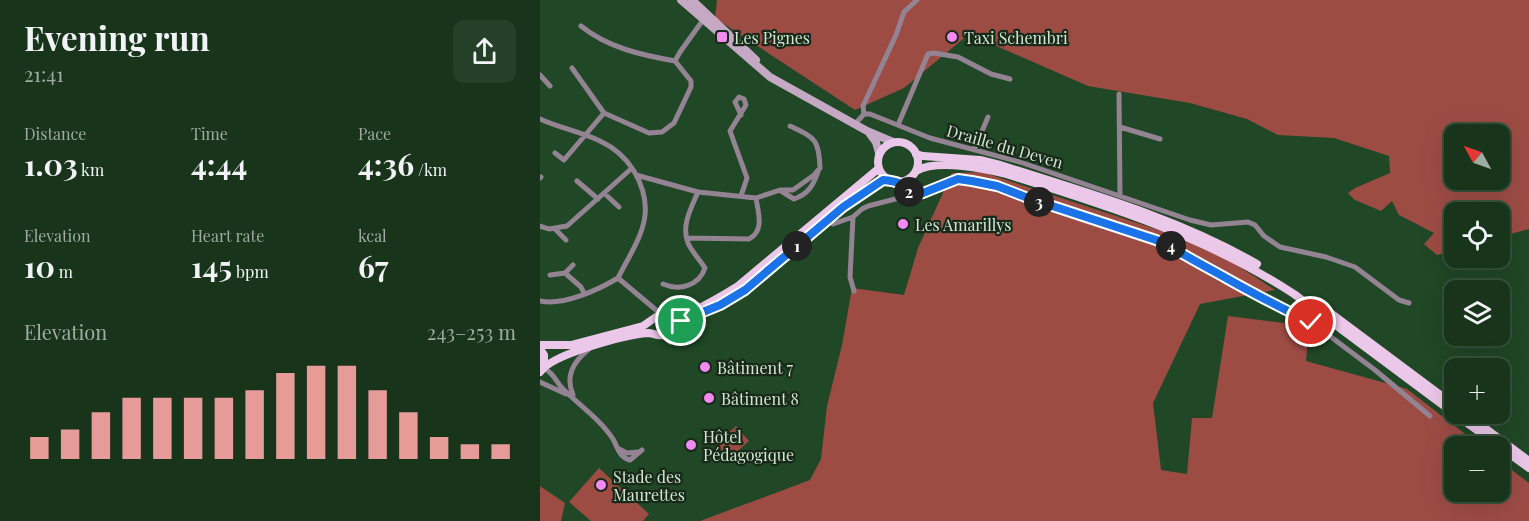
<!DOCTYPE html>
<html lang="en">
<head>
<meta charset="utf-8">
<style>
  body { margin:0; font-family:"Playfair Display",serif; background:#254029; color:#f1f3f6; height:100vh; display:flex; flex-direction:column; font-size:22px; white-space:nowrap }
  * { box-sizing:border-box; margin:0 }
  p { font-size:20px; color:#9faba3 }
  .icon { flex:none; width:33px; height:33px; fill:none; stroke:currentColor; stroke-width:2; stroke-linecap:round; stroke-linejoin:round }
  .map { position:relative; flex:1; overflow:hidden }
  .sheet { display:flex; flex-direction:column; background:#18351c; width:540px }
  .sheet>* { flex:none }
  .needle { width:39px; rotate:310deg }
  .tools { position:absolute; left:904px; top:124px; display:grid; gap:12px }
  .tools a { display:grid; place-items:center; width:66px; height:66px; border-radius:12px; background:#18351c; box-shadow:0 6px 24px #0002,0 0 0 2px #36503b; font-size:30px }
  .pin { position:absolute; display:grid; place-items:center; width:51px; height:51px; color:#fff; margin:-26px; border:3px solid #fff; border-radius:50%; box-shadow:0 2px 6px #0007 }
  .km { position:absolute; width:30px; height:30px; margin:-15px; border-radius:50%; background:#222; color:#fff; font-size:16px; line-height:30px; text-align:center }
  .round { display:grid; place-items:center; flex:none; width:63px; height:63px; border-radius:12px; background:#254029 }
  .overview { display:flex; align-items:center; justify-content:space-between; height:102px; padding:0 24px }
  h1 { font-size:33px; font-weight:700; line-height:45px }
  .metrics { display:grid; grid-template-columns:repeat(3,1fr); gap:9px; height:102px; padding:6px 24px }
  .metrics div { display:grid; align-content:center }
  .metrics b { font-size:30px; font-weight:700 }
  .metrics small { font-size:16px; font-weight:400 }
  .metrics p { font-size:16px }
  .chart { height:168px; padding:12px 24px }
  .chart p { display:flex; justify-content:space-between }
  .chart svg { width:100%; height:108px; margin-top:6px; stroke:#e69b98; stroke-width:6 }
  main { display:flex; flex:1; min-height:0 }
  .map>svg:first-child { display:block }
</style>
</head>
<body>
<main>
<section class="sheet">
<div class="overview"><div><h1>Evening run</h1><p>21:41</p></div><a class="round"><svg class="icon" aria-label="share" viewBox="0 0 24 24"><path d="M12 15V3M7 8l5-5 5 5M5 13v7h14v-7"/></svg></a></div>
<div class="metrics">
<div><p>Distance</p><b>1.03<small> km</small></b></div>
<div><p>Time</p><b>4:44</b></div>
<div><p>Pace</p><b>4:36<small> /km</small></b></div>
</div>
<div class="metrics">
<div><p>Elevation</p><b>10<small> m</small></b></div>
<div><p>Heart rate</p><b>145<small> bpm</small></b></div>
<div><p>kcal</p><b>67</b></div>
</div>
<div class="chart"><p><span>Elevation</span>243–253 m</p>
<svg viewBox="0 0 160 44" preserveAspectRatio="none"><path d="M5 44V35M15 44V32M25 44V25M35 44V19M45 44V19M55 44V19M65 44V19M75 44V16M85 44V9M95 44V6M105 44V6M115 44V16M125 44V25M135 44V35M145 44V38M155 44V38"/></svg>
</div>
</section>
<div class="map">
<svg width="989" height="521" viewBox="0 0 989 521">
  <rect width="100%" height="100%" fill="#204726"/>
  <path fill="#9d4c44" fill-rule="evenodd" d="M177 0H989V229L960 237V213H915V250L897 255 884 244 894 233 859 215 852 201 841 211 815 200 808 193 815 188 850 173 849 156 794 138 738 135 707 119 650 103 548 86 429 34 364 88 315 110 175 18ZM915 135H960V180H915Z
    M442 172 628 233 686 258 735 290 660 304 613 403 621 470 647 474 652 418H672L688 316 769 326 766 361 867 389 942 447H915V492H960V461L989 483V521H160L270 480 281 459 287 406 302 345 312 288 364 295 378 248 412 173Z
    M196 426 209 441 189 459 176 444Z
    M59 468 109 514 103 521H51L29 502Z
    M0 486 25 503 21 521H0Z"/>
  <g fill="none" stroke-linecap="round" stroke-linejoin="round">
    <path stroke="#948393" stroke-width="5" d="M41 26C68 48 102 55 135 61
      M32 68 64 113 109 133 122 132 134 123 151 87V81L135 61 140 52 163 20
      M0 75 10 86
      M579 94 580 195
      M324 114 323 106 356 35 364 12 377 0
      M201 115 195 102 199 97 204 99 206 105 190 131 207 178 201 196
      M0 119C20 128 41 132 60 141 75 148 86 158 94 171 119 214 98 239 78 278 58 290 23 306 0 301
      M315 124 324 114H330L390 138 480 162 650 220 671 225 708 222 715 225 724 236 740 247 786 257 815 267 859 300 869 303
      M358 125 388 54 394 53 418 57 451 74 470 79
      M580 127 620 139
      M434 150 448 117
      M15 153 24 160 64 113
      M96 175 158 192 216 198 240 190H253L274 175 280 168C279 139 275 138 250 126
      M0 178 1 177
      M37 181 58 199
      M359 182 368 190 371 195 383 193 418 179 457 186 488 198 616 240 633 247 723 299 771 322 835 370 890 416
      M368 190 369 179
      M241 191 254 199C268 194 273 186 278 172
      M64 193 79 207
      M313 217 310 277 314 291
      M293 224 313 217 322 209 328 206 371 195
      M0 226 9 229 27 226 92 168
      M15 229 26 240
      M147 238 209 239C225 231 218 212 216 198
      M33 265 25 273 41 287 44 293
      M10 275 25 273
      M78 278 122 315
      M123 284C139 291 159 286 165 268 160 260 152 252 148 243 141 226 151 208 158 192
      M121 335 130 342
      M3 368C12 371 16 381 22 388 39 405 60 419 73 439 78 448 79 457 90 460L102 450
      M0 382 26 394
      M33 395C25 376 33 362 49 349
      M79 449 87 453 98 452"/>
    <path stroke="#c5a9c4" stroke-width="8" d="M141 0 230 77 327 131 353 142
      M152 0 216 60
      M330 134 336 142 339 153"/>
    <path stroke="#ebc7e9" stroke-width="8" d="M338 162a20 20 0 1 1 40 0a20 20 0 1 1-40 0Z
      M376 154 383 156 440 160 460 165C548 193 637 218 717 264
      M376 171C397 159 443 168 466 174 566 205 665 236 754 294L915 414
      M781 306 915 406
      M0 345H31L103 326 119 315C122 315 125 317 128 318 143 320 185 294 198 286L338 169
      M0 349 4 355V366
      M0 372C12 354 85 335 108 333 113 333 117 336 122 335 128 334 129 330 131 325L180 305 205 290C227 271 328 178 350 181
      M915 414 960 447
      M926 414 989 461
      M960 447 989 468"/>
  </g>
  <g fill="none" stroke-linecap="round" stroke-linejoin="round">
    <g stroke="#fff" stroke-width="12">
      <path id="route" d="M141 321 180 305 205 290 303 207 343 180C356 181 365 183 371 195L383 193 418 179 432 181 457 186 488 198 616 240C634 248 649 258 666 267 701 286 735 306 771 322"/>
    </g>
    <use href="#route" stroke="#1a73e8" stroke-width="8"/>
  </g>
  <g fill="#f38af2" stroke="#18291a" stroke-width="2">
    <rect x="176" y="31" width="12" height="12" rx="3"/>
    <circle cx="412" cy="37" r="6"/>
    <circle cx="363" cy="224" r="6"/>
    <circle cx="165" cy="367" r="6"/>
    <circle cx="169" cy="398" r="6"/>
    <circle cx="151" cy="445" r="6"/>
    <circle cx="61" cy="485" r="6"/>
  </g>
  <g text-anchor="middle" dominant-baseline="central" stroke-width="4.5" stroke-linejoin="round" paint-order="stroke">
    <g font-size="16" fill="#d1e7d2" stroke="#18291a" text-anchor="start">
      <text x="194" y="37">Les Pignes</text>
      <text x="424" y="37">Taxi Schembri</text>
      <text x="375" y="224">Les Amarillys</text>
      <text x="177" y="367">Bâtiment 7</text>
      <text x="181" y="398">Bâtiment 8</text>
      <text x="163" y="436">Hôtel<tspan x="163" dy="18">Pédagogique</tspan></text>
      <text x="73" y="476">Stade des<tspan x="73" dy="18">Maurettes</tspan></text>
    </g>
    <g font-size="16" fill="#d1e7d2" stroke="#18291a">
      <text transform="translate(465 146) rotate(16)">Draille du Deven</text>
    </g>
  </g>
</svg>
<div class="tools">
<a><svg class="needle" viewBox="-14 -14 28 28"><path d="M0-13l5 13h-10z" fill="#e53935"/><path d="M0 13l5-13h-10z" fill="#9faba3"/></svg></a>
<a><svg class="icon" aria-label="locate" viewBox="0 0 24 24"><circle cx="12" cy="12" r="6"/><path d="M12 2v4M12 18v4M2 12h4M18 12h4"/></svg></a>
<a><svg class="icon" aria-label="layers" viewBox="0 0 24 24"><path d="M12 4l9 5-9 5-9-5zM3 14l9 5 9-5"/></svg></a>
<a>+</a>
<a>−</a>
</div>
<div class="pin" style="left:141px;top:321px;background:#1e9e55"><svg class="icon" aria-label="arrive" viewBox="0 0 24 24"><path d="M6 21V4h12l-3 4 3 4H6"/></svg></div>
<div class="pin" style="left:771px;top:322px;background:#d93025"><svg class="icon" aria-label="check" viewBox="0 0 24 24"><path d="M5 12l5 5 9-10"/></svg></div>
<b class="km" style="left:257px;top:246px">1</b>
<b class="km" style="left:369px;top:192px">2</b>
<b class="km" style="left:499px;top:202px">3</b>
<b class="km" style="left:631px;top:246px">4</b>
</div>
</main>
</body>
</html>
